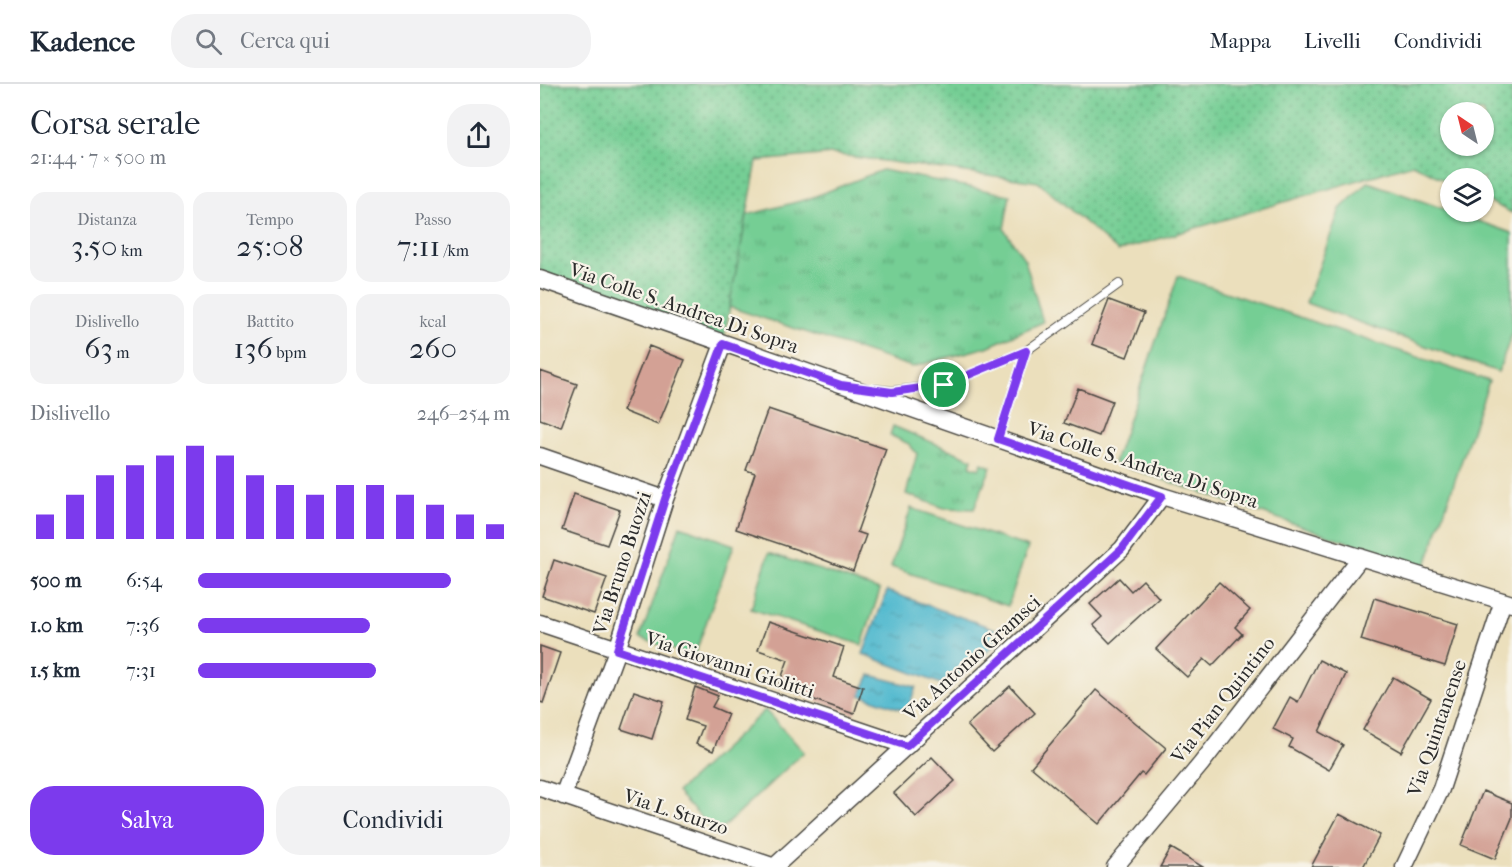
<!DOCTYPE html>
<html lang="it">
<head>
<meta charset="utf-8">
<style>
  body { margin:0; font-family:"IM FELL French Canon",serif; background:#f2f2f3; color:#1f2937; height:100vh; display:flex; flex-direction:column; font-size:22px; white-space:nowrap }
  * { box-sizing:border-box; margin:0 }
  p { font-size:20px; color:#747a83 }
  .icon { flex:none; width:33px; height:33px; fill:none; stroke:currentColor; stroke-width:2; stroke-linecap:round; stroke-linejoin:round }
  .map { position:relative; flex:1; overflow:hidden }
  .side { display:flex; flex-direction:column; background:#fff; width:540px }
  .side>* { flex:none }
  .needle { width:39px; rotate:325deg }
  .tools { position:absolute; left:900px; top:18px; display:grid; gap:12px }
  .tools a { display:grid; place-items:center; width:54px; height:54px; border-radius:50%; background:#fff; box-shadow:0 2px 4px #0004; font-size:30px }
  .pin { position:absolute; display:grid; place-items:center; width:51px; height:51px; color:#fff; margin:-26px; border:3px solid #fff; border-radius:50%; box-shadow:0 2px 6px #0007 }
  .round { display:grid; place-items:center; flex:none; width:63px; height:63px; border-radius:24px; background:#f2f2f3 }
  .summary { display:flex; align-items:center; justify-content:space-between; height:102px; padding:0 30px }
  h1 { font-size:33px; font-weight:600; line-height:45px }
  .stats { display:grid; grid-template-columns:repeat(3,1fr); gap:9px; height:102px; padding:6px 30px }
  .stats div { display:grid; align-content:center; border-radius:15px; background:#f2f2f3; text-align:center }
  .stats b { font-size:30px; font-weight:600 }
  .stats small { font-size:16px; font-weight:400 }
  .stats p { font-size:16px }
  .chart { height:168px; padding:12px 30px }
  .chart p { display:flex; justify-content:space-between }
  .chart svg { width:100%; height:108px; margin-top:6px; stroke:#7c3aed; stroke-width:6 }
  .cta { display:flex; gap:12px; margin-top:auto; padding:12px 30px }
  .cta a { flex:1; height:69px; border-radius:24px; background:#7c3aed; color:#fff; font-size:24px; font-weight:600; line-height:69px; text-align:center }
  .cta a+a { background:#f2f2f3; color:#1f2937 }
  ul { padding:0 30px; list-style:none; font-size:20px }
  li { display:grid; grid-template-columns:96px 72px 1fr; align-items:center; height:45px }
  li i { height:15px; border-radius:8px; background:#7c3aed }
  header { display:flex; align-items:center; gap:36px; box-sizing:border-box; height:84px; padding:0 30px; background:#fff; border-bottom:2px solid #e0e1e3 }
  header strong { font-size:28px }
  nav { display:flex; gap:33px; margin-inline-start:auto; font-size:21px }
  .search { width:420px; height:54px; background:#f2f2f3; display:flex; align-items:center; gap:15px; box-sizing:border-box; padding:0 21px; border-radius:24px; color:#747a83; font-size:22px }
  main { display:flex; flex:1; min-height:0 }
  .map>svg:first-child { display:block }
</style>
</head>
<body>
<header>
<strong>Kadence</strong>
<div class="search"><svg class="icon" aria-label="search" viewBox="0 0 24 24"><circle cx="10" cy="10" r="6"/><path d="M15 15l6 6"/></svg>Cerca qui</div>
<nav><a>Mappa</a><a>Livelli</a><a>Condividi</a></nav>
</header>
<main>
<section class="side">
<div class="summary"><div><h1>Corsa serale</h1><p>21:44 · 7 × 500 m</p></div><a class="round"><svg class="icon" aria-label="share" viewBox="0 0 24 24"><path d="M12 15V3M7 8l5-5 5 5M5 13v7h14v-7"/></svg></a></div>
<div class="stats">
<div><p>Distanza</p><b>3.50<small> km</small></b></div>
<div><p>Tempo</p><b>25:08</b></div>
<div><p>Passo</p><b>7:11<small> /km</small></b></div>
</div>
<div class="stats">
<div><p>Dislivello</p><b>63<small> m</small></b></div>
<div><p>Battito</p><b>136<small> bpm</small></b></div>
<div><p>kcal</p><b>260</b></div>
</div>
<div class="chart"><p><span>Dislivello</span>246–254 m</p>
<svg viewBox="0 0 160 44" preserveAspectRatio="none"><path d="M5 44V34M15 44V26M25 44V18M35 44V14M45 44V10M55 44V6M65 44V10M75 44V18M85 44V22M95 44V26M105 44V22M115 44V22M125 44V26M135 44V30M145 44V34M155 44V38"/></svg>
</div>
<ul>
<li><b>500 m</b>6:54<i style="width:81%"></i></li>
<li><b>1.0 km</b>7:36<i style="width:55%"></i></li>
<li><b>1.5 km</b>7:31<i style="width:57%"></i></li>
</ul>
<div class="cta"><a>Salva</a><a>Condividi</a></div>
</section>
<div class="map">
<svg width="972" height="783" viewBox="0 0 972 783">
  <defs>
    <pattern id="grass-dots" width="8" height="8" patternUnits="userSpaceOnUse" patternTransform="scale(1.5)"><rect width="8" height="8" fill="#74ce94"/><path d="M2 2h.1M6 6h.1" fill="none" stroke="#5fa779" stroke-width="1.8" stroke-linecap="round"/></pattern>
    <pattern id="park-tufts" width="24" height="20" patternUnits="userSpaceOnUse" patternTransform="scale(1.5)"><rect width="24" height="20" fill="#74ce94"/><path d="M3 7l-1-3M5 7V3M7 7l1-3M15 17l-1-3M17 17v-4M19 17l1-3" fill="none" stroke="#5fa779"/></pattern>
    <pattern id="water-ripples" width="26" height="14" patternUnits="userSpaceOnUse" patternTransform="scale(1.5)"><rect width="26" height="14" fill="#52bacf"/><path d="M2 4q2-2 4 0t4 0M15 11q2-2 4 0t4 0" fill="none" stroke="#4497a8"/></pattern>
  </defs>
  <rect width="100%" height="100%" fill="#f7f3e8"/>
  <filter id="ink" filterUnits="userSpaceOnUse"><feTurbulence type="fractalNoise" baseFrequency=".0167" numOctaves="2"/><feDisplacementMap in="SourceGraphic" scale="12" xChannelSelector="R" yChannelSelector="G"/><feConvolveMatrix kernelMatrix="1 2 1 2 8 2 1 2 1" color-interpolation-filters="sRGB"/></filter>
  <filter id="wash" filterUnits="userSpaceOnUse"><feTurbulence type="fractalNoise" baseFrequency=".008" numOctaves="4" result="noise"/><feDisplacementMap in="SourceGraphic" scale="24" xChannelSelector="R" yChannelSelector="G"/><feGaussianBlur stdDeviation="1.35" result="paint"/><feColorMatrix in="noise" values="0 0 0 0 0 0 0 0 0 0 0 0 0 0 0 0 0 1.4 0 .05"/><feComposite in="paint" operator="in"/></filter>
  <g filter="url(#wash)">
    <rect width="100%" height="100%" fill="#ebdfbc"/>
    <path fill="url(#grass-dots)" stroke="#507c60" stroke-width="1.5" fill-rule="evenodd" d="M0 0H972V129L944 115V94H910V99L873 80 578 167 498 98 292 70 217 77 183 260 0 195ZM910 28H944V62H910Z"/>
    <path fill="url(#park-tufts)" stroke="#507c60" stroke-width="1.5" d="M342 86 470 111 464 145 485 176 503 238 447 263 372 283 189 223 207 131 268 115Z
      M353 342 432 375 430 382 439 385 442 379 451 383 434 425 404 424 366 410 377 370 369 360 350 351Z"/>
    <path fill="#74ce94" stroke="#507c60" stroke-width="1.5" d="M828 98 972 149V250L958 288 766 219 800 125Z
      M638 192 949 297 885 484 574 379Z
      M371 424 488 463 468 522 351 483Z
      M140 442 194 461 154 573 100 554Z
      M229 469 340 506 322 561 211 525Z
      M225 626 264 668 176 750 137 708Z"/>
    <path fill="url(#water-ripples)" stroke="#3e727d" stroke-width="1.5" d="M347 507 458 546 460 556 409 603 323 570Z
      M330 591 376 603 367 627 320 611Z"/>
    <g id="blocks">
      <path fill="#d3a195" d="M569 216 604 229 587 273 552 260Z
        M109 262 145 276 118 341 83 327Z
        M0 287 37 300 21 343 0 335Z
        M538 304 572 317 559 352 524 339Z
        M228 325 346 365 317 448 326 451 313 487 258 466 196 445 215 389 206 386Z
        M34 410 80 426 67 461 22 446Z
        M14 476 67 494 54 530 2 512Z
        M579 494 591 507 603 496 619 514 570 559 553 541 562 533 550 520Z
        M679 498 710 526 695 543 702 550 672 582 664 575 647 593 616 565Z
        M834 514 918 540 905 582 821 556Z
        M228 538 304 563 294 593 323 603 314 630 238 603 248 576 218 566Z
        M0 562 20 569 3 619 0 618Z
        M779 576 806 590 779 648 803 661 789 686 749 663 753 655 733 645 750 613 758 618Z
        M853 593 891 615 861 668 823 646Z
        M470 602 495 629 452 668 427 641Z
        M155 603 178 612 172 623 188 630 173 667 156 660 163 642 145 636Z
        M556 606 626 664 604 691 601 689 559 740 491 683Z
        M94 607 124 617 112 655 81 645Z
        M392 673 415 697 376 733 354 709Z
        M943 707 972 719V734L955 775 921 761Z
        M799 730 840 751 823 783H771Z
        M631 764 663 783H620Z"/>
    </g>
  </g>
  <g filter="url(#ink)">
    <use href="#blocks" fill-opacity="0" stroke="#484641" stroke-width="1.5"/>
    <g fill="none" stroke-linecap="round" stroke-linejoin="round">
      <g stroke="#484641" stroke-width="10">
        <path id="lane" d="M335 305 352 307 404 301 486 267
          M458 355 486 267 579 200"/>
      </g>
      <g stroke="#484641" stroke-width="19">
        <path id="street" d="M0 195 622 412 972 520
          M0 372 125 415
          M0 539 367 662
          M0 704 235 783
          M23 712 77 566 125 415 183 260
          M234 783 582 465 622 412
          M575 783 661 680 821 473
          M864 783 901 705 963 517"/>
      </g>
      <use href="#lane" stroke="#fff" stroke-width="8"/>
      <use href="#street" stroke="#fff" stroke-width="16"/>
    </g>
  </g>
  <g fill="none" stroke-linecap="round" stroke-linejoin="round" filter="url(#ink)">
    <g stroke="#fff" stroke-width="12">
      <path id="route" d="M183 260 301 301 352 308 404 301 486 267 458 355 622 412 582 465 367 662 77 566 125 415Z"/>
    </g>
    <use href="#route" stroke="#7c3aed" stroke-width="8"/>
  </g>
  <g text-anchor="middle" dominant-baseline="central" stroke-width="4.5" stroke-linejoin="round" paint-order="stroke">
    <g font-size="20" fill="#2b2b2b" stroke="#f7f3e8">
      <text transform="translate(144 224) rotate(19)">Via Colle S. Andrea Di Sopra</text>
      <text transform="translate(603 381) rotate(18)">Via Colle S. Andrea Di Sopra</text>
      <text transform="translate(82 479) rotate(-72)">Via Bruno Buozzi</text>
      <text transform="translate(432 574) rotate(-42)">Via Antonio Gramsci</text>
      <text transform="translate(190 581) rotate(18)">Via Giovanni Giolitti</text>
      <text transform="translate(683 616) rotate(-52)">Via Pian Quintino</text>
      <text transform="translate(897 644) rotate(-71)">Via Quintanense</text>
      <text transform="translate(136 728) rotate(18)">Via L. Sturzo</text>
    </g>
  </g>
</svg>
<div class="tools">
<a><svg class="needle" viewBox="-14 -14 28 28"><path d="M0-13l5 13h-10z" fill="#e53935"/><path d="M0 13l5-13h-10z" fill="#747a83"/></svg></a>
<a><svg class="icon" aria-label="layers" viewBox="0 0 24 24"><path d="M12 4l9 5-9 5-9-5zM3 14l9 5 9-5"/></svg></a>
</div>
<div class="pin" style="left:404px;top:301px;background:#1e9e55"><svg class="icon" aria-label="arrive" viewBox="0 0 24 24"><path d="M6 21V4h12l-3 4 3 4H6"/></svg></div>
</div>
</main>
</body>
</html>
